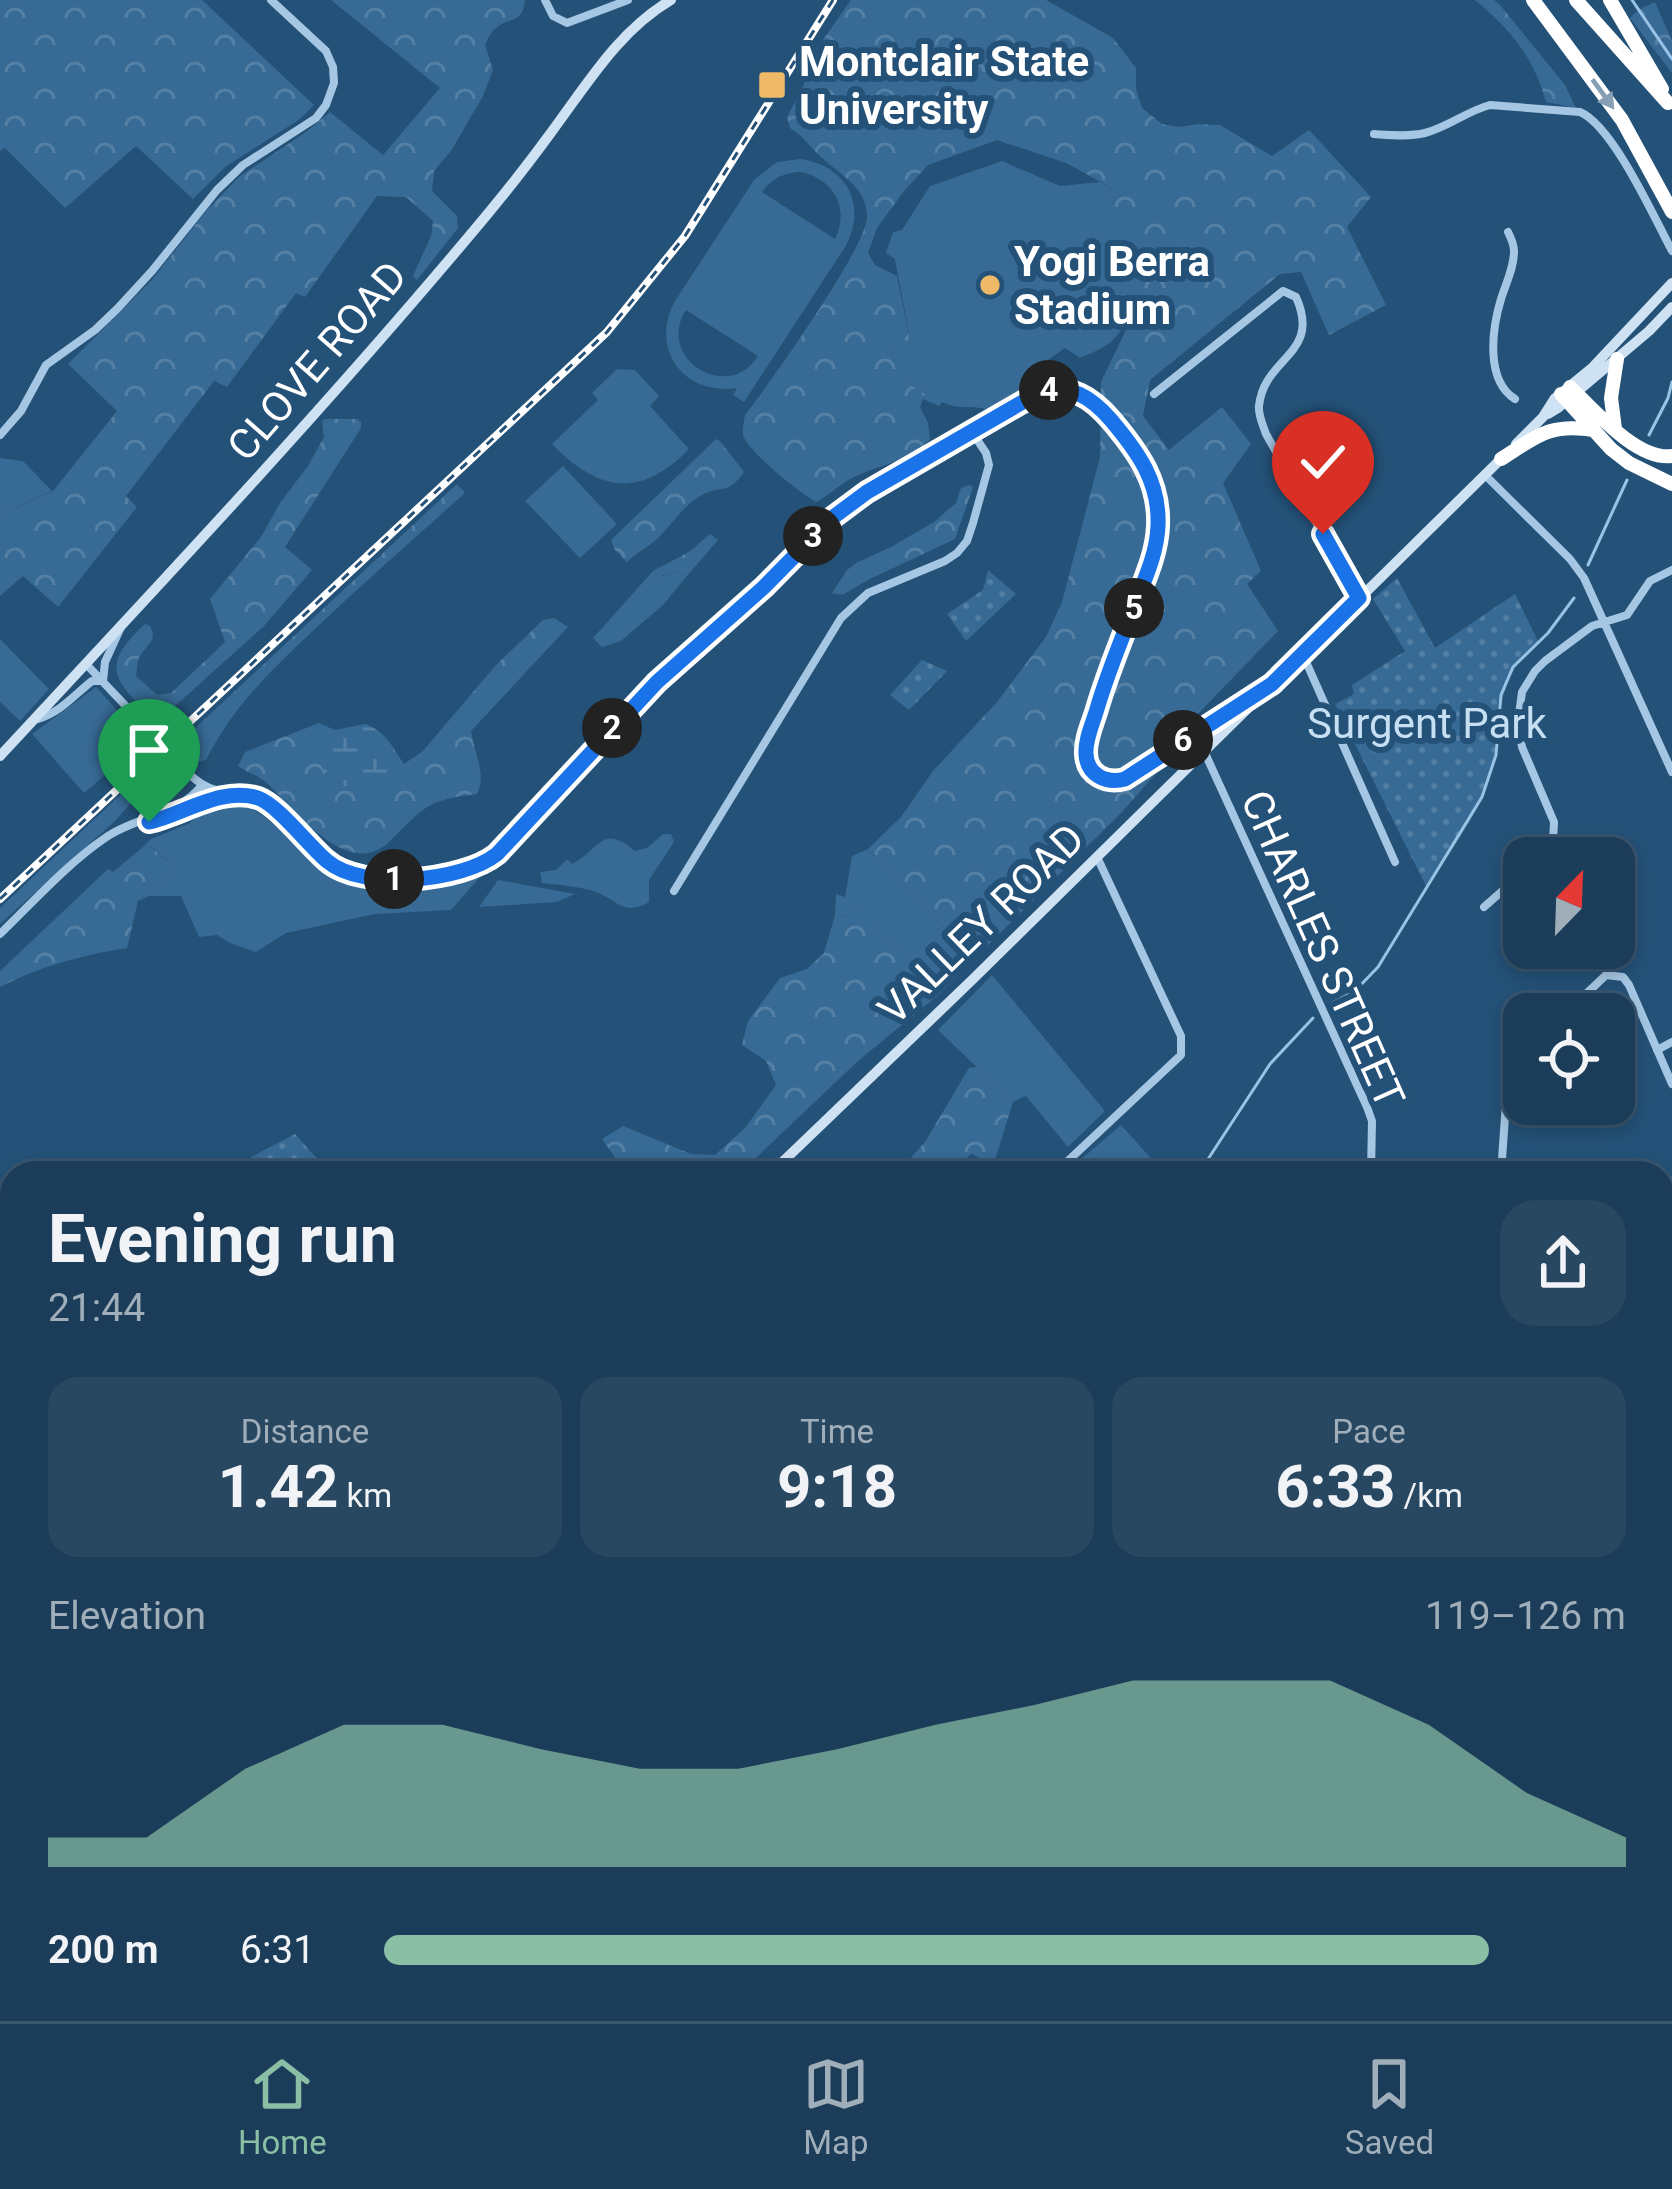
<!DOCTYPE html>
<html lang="en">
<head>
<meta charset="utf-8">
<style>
  body { margin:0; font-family:Roboto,sans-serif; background:#284862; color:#f1f3f6; height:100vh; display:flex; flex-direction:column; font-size:45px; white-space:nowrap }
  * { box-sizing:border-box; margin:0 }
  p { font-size:39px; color:#a0aeba }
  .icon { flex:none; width:66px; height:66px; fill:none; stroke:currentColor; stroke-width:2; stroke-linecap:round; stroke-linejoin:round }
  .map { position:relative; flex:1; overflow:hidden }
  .drawer { position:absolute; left:0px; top:1161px; width:1674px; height:861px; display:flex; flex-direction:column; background:#1b3d59; border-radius:36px 36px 0 0; box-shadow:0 6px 18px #0003,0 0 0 3px #39566f }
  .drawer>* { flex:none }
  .needle { width:78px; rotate:23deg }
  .controls { position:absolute; left:1503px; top:837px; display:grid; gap:24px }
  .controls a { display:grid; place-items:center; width:132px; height:132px; border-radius:24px; background:#1b3d59; box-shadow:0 6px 18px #0003,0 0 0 3px #39566f; font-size:60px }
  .pin { position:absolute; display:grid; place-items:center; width:102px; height:102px; color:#fff; margin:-123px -51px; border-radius:50% 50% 50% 0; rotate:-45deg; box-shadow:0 0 12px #0007 }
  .pin .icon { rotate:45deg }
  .km { position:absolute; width:60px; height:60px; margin:-30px; border-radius:50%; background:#222; color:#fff; font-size:33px; line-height:60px; text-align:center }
  .round { display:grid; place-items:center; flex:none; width:126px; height:126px; border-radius:36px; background:#284862 }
  .headline { display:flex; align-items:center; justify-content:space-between; height:204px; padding:0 48px }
  h1 { font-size:66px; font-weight:700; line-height:90px }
  .stats { display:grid; grid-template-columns:repeat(3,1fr); gap:18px; height:204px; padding:12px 48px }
  .stats div { display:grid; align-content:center; border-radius:30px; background:#284862; text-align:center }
  .stats b { font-size:60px; font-weight:700 }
  .stats small { font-size:33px; font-weight:400 }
  .stats p { font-size:33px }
  .chart { height:336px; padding:24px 48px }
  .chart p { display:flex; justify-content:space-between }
  .chart svg { width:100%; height:216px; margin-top:12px; fill:#8abfa5; opacity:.7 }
  ul { padding:0 48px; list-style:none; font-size:39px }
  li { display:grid; grid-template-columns:192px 144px 1fr; align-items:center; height:90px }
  li i { height:30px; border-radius:15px; background:#8abfa5 }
  .tab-bar { display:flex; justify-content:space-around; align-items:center; height:168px; border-top:3px solid #39566f; background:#1b3d59; font-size:33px; color:#a0aeba }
  .tab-bar a { display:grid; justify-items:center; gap:6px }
  .tab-bar .on { color:#8abfa5 }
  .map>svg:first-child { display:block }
</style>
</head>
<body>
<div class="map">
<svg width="1672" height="2021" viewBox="0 0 1672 2021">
  <defs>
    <pattern id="forest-crowns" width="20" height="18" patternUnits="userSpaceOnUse" patternTransform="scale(3)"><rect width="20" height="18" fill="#376a95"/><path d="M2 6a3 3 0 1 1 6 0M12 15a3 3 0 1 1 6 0" fill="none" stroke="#5580a5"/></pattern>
    <pattern id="wetland-marsh" width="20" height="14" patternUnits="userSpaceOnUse" patternTransform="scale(3)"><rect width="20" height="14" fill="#376a95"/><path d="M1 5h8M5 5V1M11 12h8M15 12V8" fill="none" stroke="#5580a5"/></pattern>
    <pattern id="cemetery-stones" width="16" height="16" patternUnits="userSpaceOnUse" patternTransform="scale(3)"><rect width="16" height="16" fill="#376a95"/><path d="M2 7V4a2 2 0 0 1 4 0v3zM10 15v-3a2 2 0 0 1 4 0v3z" fill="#5580a5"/></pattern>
    <pattern id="park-dots" width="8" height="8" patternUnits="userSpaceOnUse" patternTransform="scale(3)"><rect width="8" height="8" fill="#376a95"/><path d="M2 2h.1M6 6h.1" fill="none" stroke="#5580a5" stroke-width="1.8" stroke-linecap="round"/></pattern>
  </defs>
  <rect width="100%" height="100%" fill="#245177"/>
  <path fill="#376a95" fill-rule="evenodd" d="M800 159C847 165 868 206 845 247L744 402 733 395 737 388C683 396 649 348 675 301L754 180 777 162ZM802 172C834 180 850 208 835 239L762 192C772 178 785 172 802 172ZM686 310 758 356C728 404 655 358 686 310Z
    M1002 161 1060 186 1100 182 1110 187C1119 227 1147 306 1114 339 1105 348 1091 353 1080 358L1065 348 1039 366 1054 370 988 410C971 404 960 411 942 402L939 406 923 399 924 394C904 384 893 364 889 343L910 339 895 259 886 253 893 232 902 230 930 186Z
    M617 369 635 370 659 396 650 406 689 449C640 499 599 492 552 444L598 400 592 393Z
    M0 458 23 461 52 491 0 515Z
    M563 466 617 524 580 558 525 501Z
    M653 571 659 577 678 571 686 577 663 605 621 641 602 647 593 638Z
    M0 639 49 689 20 721 0 702Z
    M96 687 145 741 84 793 32 734Z
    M241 803C265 813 283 833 302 850 313 861 325 873 339 880 382 902 436 888 480 877L451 910 375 914 286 933 256 952 230 943 217 935 199 937 181 896H149L138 901 172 874V865L151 846 143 847 151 839 190 823 201 811Z
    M663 834H671L674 842 649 880V902C623 918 615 897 593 891 577 886 558 885 542 883L540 872 556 870 567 859 572 864C601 849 601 823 635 851L647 848Z
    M868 849 974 959 937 996 855 904 848 916 835 915 836 894 845 897 852 856Z
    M498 880 575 894 557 902 479 907Z
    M992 975 1105 1111 1068 1147 1026 1096 1013 1102 938 1030Z
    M1121 1125 1164 1173H1090L1079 1161Z"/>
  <path fill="url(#forest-crowns)" d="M0 0H202L314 105 300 119 225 167 193 199 136 146 65 208 5 148 0 151Z
    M331 0H525C522 26 510 15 495 29 490 33 488 39 485 45L493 70 483 96 451 151 434 171 432 191 457 216 458 228 417 280 413 276 431 236 433 221 406 197 377 196 305 297 296 293 227 387 214 381 126 496 137 507 58 607 23 576 0 596V515L53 491 117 411 68 364 151 281 207 210 240 176 306 132 330 112 383 155 440 88Z
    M851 0H1046L1113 38 1136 68V89L1142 108 1162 124 1179 127 1198 124 1220 125 1272 156 1309 130 1371 197 1347 227 1386 305 1329 335 1301 272 1280 274 1150 380 1143 416 1169 450 1222 407 1251 444 1223 483 1261 571 1247 584 1278 631 1192 720 1188 737 1121 813 974 959 868 849 901 817 933 771 997 702 1046 637 1062 602 1100 457 1101 382 1126 330 1130 277 1110 187 1066 163 997 140 928 165 904 191 877 228 868 253 875 265 897 276 910 340 889 344C894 364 905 385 925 394L920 407 928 423 930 439C909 463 876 465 850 479 838 486 828 496 816 502 799 492 749 453 743 435 742 429 744 421 745 415 767 387 868 245 867 217 867 184 834 172 817 153 806 142 804 137 790 128L787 117 804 85 803 68Z
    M1475 0H1494L1500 5 1565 85 1576 108 1546 102C1533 56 1511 30 1475 0Z
    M1655 2 1672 41V73L1630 18 1638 10Z
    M325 419H357L361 422V428L285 547 312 570 264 626 156 723C120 683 94 671 145 624L150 626C159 642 144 646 138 660 137 665 137 671 136 676L157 695 171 693 225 642 210 599 261 537 280 503 308 466 324 437 322 421Z
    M716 439 720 441 744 472C726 497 722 484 702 495 684 505 673 523 659 537 649 547 637 552 627 562L615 550 611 540Z
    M457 484 465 493C416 537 367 580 319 625 274 668 234 704 206 760L195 763 177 745Z
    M970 485 973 487 955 539 870 579 842 595 832 593 847 570 856 563 891 547 934 522 956 503 961 488Z
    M710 534 718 540 686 577 678 571 658 577 653 571 689 552Z
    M554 618 568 627 471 731C474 753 487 774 477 794 426 800 425 807 390 841 349 882 296 811 269 785 260 776 248 773 238 766L245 752 319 723 337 731C378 717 383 734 404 764L423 751 496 665 543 620Z
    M154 763 158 764 159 771 116 820 0 924V908Z
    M150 846 172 865V874L138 901 127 948C82 955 41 966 0 987V971L108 869 113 872 143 847Z
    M855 903 937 996 858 1061 740 1173H626L602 1139 623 1126 691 1154 715 1155 745 1128 776 1085 766 1061 742 1045 748 1021 780 978 807 969 824 953 835 915 847 916Z
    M977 1067 1013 1102 993 1166 972 1154 944 1173H897L925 1142 969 1068Z"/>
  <path fill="url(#wetland-marsh)" d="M365 724C384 730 394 748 403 765 376 787 365 794 330 782L314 753 319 733Z"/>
  <path fill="url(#cemetery-stones)" d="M3 1843 12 1853V2010H164L174 2021H0V1845Z"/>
  <path fill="url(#park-dots)" d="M988 570 1016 594 966 641 947 614 983 590Z
    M1397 578 1435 648 1515 594 1538 641C1481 693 1511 738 1482 798 1467 829 1445 859 1427 888L1335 704 1354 694 1352 685 1405 651 1373 599Z
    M922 660 947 671 909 710 890 695Z
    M295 1134 321 1163 333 1162 332 1173H243L251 1157Z
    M1248 2010H1443L1448 2021H1253Z"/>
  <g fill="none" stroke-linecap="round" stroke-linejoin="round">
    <path stroke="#99c3e4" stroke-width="3" d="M1632 0 1672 59
      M1649 435 1668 398 1672 382
      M1588 565 1627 480
      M1332 1003 1355 991 1378 967 1482 797 1496 755 1501 695 1513 667 1548 633 1574 598
      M1199 1173 1270 1064 1313 1018
      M769 2021 770 2010"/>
    <path stroke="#a5c7e3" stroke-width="8" d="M545 0 553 16 567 23 628 0
      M1374 134C1390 135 1409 137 1425 133 1448 127 1467 111 1490 105L1580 112C1613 126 1654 217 1672 251
      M1508 232C1511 238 1514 245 1514 251 1514 268 1506 283 1501 299 1492 329 1485 380 1515 399
      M1154 394 1283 291 1296 297C1322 355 1264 356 1259 406 1258 415 1263 425 1266 434L1359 598
      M0 435 21 411 46 365 95 330 117 309 152 271 217 190 243 165 316 118 326 105 334 83 333 67 326 51 271 0
      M1485 475 1570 559 1584 578 1672 772
      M1303 655 1395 862
      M86 664 141 722
      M38 719C62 711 73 696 92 681H103L105 662 121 627
      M1204 751 1367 1107 1372 1121 1371 1173
      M170 754C182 766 195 784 213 789 228 793 244 791 259 798 286 811 304 843 327 862 363 891 462 881 497 854L657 682 764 587 832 518 867 492 1040 392C1070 383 1091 398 1111 420 1123 434 1136 447 1145 463 1184 537 1119 636 1097 708 1091 729 1082 748 1091 770L1112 782 1125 779 1258 693
      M145 822H155L219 799 240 796
      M1539 858 1553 842 1554 822 1522 747 1518 722 1522 692 1535 671 1545 661 1592 626 1627 615 1650 581 1672 570
      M674 891 841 618 868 593 945 561 957 553 967 541 973 523 989 465 986 453 972 432
      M1484 907 1524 872
      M0 934C33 902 67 864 105 838 136 816 179 816 202 785
      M1565 1014 1606 975 1623 977 1629 985 1672 1084
      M1657 1050 1672 1042
      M1055 1173 1181 1055V1036L1097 857
      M1501 1173 1508 1075 1524 1055
      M1662 1186 1672 1181
      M1662 1345 1672 1364
      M0 1826 12 1839
      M1662 1904 1672 1926
      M177 2010 187 2021
      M496 2010 506 2021
      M845 2010 850 2021
      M1514 2010 1520 2021
      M638 2021 645 2010
      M1005 2021 1006 2010"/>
    <path stroke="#cee2f3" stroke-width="10" d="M1548 414 1558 408 1649 331 1672 307
      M1516 444 1543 417 1555 398 1593 367 1672 283
      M0 756C157 587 316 418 465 241 494 207 523 171 550 134 586 86 618 31 671 0
      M771 1173 971 981 1503 457
      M1662 1626 1672 1621
      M0 1826 12 1816
      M1114 2021 1128 2010"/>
    <path stroke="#fff" stroke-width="14" d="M1533 0 1622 120 1672 212
      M1576 0 1668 103
      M1610 0 1662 89
      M1570 387C1593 409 1637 461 1672 456
      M1561 394 1611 449 1629 463 1672 484
      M1615 429 1611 398 1617 359
      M1501 459C1537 436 1549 423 1594 430"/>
    <g stroke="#fff" stroke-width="8">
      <path id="rail" d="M0 899 607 332 685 236 833 0"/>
    </g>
    <use href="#rail" stroke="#245177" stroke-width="3" stroke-dasharray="9" stroke-linecap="butt"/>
    <path stroke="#a5c7e3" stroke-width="8" d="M141 722 170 754"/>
  </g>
  <defs><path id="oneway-solid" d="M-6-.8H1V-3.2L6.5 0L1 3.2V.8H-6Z" transform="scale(3)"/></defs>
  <use fill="#879fb4" href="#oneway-solid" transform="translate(1603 94) rotate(54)"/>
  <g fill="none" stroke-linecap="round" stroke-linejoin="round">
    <g stroke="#fff" stroke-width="24">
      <path id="route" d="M149 822C182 815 222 786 258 798 278 805 309 846 327 861 362 891 462 882 497 854L657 682 764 587 832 518 867 492 1040 392C1071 384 1091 397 1111 420 1138 452 1160 482 1158 526 1157 551 1147 574 1138 597 1124 634 1108 671 1097 709 1093 723 1085 739 1086 754 1087 775 1106 784 1125 779L1272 684 1359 598 1323 534"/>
    </g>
    <use href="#route" stroke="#1a73e8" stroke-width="15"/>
  </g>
  <g fill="#eeba68" stroke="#245177" stroke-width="4.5">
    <rect x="757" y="70" width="30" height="30" rx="6"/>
    <circle cx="990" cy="285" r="12"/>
  </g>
  <g text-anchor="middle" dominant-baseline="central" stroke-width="12" stroke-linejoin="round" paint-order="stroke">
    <g font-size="42" font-weight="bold" fill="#fff" stroke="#245177" text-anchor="start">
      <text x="799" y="61">Montclair State<tspan x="799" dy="48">University</tspan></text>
      <text x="1014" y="261">Yogi Berra<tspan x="1014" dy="48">Stadium</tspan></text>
    </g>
    <g font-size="42" fill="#fff" stroke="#245177">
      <text transform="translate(317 361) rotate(-49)">CLOVE ROAD</text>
      <text transform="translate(981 924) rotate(-44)">VALLEY ROAD</text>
      <text transform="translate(1323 949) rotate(66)">CHARLES STREET</text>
    </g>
    <g font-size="42" fill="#c7dff3" stroke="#245177">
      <text x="1427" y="723">Surgent Park</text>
    </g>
  </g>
</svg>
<div class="controls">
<a><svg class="needle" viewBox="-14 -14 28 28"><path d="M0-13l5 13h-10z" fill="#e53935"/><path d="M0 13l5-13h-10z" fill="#a0aeba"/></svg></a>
<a><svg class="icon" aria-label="locate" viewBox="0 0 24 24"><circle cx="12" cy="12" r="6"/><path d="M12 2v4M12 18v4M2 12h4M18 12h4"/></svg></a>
</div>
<div class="pin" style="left:149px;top:822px;background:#1e9e55"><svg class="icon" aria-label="arrive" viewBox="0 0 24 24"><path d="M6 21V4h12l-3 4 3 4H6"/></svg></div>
<div class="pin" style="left:1323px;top:534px;background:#d93025"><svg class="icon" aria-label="check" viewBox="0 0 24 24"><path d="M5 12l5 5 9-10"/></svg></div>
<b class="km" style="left:394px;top:879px">1</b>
<b class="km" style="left:612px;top:728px">2</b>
<b class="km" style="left:813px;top:536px">3</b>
<b class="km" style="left:1049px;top:390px">4</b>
<b class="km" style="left:1134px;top:608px">5</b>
<b class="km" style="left:1183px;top:740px">6</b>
<section class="drawer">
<div class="headline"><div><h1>Evening run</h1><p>21:44</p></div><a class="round"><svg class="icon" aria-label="share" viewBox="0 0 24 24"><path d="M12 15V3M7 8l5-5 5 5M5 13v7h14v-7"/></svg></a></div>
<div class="stats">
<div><p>Distance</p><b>1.42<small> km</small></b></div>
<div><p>Time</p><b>9:18</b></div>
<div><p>Pace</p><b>6:33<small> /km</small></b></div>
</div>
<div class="chart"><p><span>Elevation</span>119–126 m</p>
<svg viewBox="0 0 160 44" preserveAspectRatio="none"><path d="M0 44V38L10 38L20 24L30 15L40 15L50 20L60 24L70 24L80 20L90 15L100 11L110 6L120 6L130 6L140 15L150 29L160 38V44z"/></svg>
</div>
<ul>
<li><b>200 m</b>6:31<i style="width:89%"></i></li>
</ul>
</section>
</div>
<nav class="tab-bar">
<a class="on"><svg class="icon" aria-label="home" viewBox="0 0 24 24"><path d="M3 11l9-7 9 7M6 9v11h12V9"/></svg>Home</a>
<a><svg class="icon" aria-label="map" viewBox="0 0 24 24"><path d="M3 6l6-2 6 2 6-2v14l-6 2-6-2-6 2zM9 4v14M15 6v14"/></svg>Map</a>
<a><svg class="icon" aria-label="saved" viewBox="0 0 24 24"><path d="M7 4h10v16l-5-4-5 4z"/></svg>Saved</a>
</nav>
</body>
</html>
